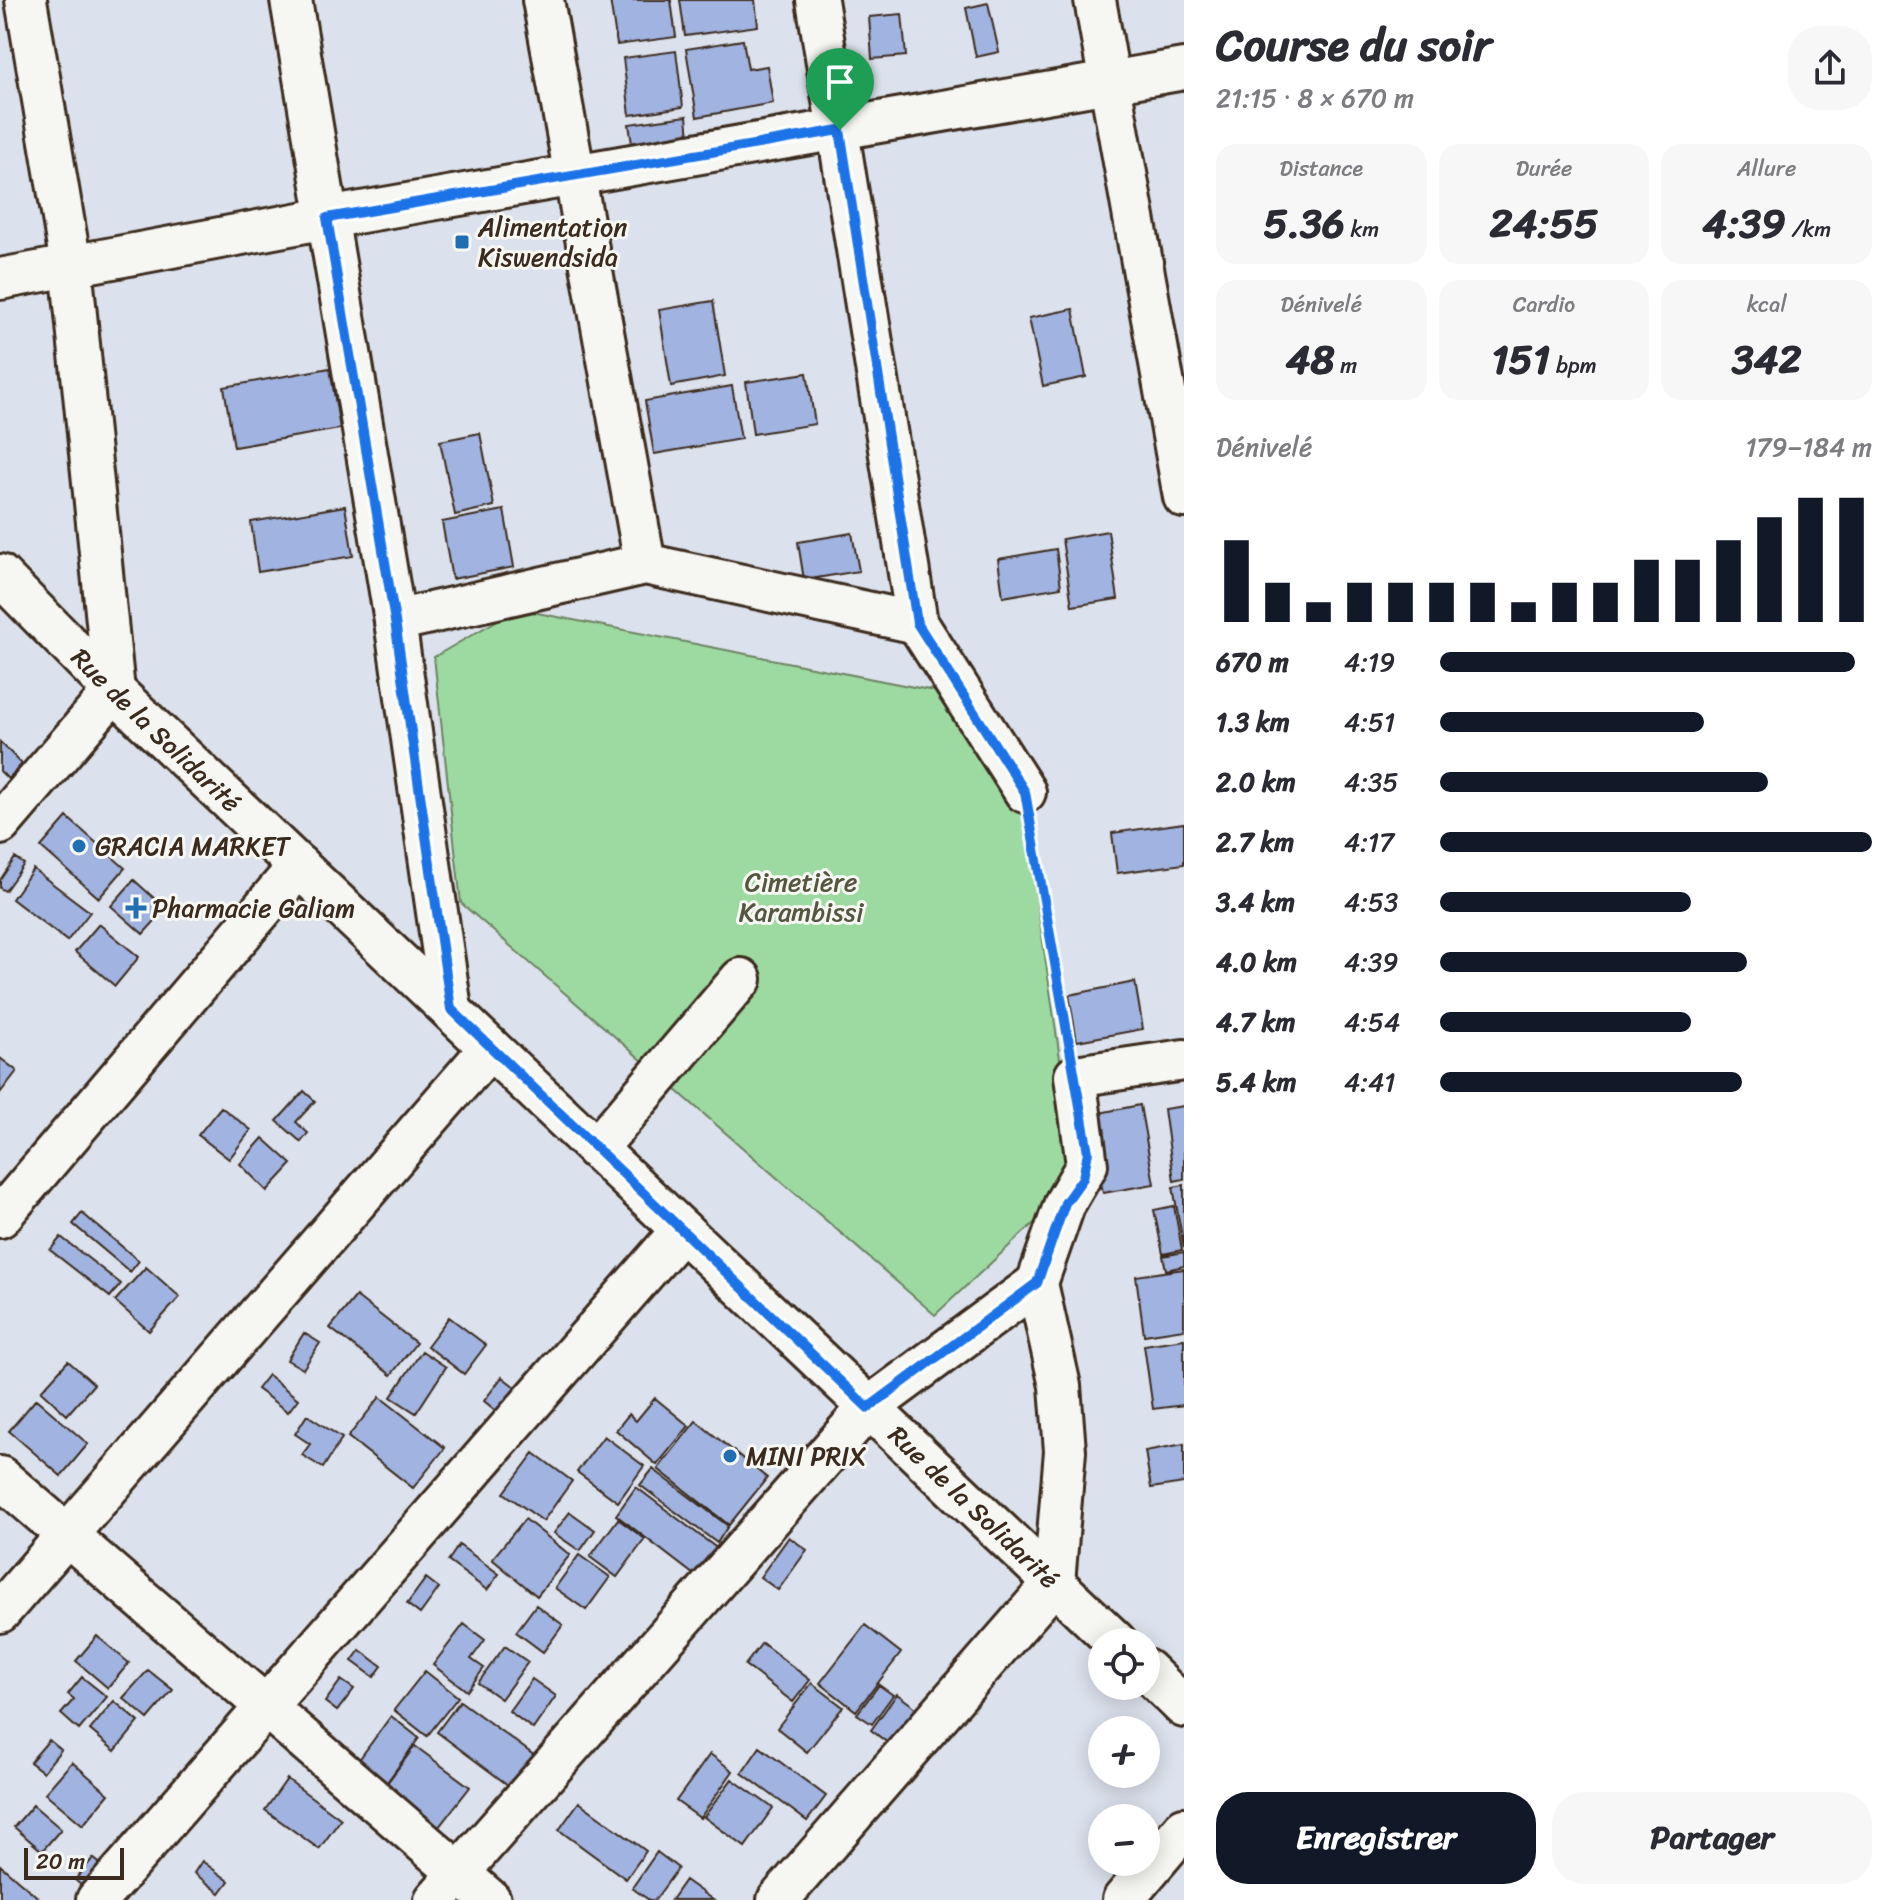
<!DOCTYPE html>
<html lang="fr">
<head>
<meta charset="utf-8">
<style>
  body { margin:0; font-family:Sriracha,sans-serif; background:#f7f7f7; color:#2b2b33; height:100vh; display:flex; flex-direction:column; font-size:30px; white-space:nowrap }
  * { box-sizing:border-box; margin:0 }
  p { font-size:26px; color:#7c7c81 }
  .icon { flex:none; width:44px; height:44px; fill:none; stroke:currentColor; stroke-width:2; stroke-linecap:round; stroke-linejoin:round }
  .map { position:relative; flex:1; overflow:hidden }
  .details { display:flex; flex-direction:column; background:#fff; width:720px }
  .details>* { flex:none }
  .tools { position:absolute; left:1088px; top:1628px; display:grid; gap:16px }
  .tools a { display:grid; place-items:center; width:72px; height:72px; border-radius:50%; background:#fff; box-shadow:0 4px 20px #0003; font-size:40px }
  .scale { position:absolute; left:24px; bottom:20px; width:100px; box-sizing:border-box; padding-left:8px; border:4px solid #3b2a1e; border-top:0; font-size:22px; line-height:28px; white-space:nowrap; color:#3b2a1e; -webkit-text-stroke:6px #f6f6f2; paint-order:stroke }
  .pin { position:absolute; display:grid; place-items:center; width:68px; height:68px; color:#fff; margin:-82px -34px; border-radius:50% 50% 50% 0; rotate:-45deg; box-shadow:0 0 8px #0007 }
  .pin .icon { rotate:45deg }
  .round { display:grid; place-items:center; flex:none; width:84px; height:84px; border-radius:32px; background:#f7f7f7 }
  .summary { display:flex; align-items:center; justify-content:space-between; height:136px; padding:0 32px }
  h1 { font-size:44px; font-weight:700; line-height:60px }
  .stats { display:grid; grid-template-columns:repeat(3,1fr); gap:12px; height:136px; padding:8px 32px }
  .stats div { display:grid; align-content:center; border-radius:20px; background:#f7f7f7; text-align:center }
  .stats b { font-size:40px; font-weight:700 }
  .stats small { font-size:22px; font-weight:400 }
  .stats p { font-size:22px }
  .chart { height:224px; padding:16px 32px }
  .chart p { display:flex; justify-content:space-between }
  .chart svg { width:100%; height:144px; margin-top:8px; stroke:#111827; stroke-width:6 }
  .primary-button { display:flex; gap:16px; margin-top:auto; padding:16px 32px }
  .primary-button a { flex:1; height:92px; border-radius:32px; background:#111827; color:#fff; font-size:32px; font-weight:700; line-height:92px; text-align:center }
  .primary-button a+a { background:#f7f7f7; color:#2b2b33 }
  ul { padding:0 32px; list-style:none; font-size:26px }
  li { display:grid; grid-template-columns:128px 96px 1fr; align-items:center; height:60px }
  li i { height:20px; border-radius:10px; background:#111827 }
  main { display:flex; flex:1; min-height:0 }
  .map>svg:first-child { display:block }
</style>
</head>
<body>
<main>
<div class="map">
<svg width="1184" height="1900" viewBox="0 0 1184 1900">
  <rect width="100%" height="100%" fill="#dce2ed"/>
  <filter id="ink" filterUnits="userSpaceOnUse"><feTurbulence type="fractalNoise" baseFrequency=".0125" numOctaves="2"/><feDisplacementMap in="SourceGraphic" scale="16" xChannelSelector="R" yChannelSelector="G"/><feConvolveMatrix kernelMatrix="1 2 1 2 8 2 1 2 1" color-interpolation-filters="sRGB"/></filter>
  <g filter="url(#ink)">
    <path fill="#9ddaa2" stroke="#6c8260" stroke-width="2" d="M517 609 934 691 1025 819 1078 1182 935 1315 461 903 434 657Z"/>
    <path fill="#a1b3e1" stroke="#3b2a1e" stroke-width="2" d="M610 0H671L676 37 617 45Z
      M680 0H755L758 26 685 36Z
      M988 3 999 52 976 57 966 8Z
      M902 14 906 56 872 59 869 17Z
      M743 40 748 69 767 66 773 103 697 117 686 49Z
      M676 51 683 107 630 115 623 58Z
      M687 116 689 137 632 144 629 124Z
      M713 301 725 376 671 386 659 310Z
      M1073 309 1086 377 1043 386 1029 318Z
      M330 368 340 429 234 447 224 387Z
      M807 373 815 424 753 434 746 382Z
      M732 386 741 439 654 454 645 401Z
      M480 433 494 506 455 515 440 441Z
      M345 506 353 556 258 572 251 522Z
      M504 510 514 567 452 579 442 522Z
      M1108 531 1118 599 1072 606 1062 539Z
      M852 533 859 571 804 580 798 542Z
      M1056 549 1061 587 1003 597 998 559Z
      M0 742 22 764 8 779 0 771Z
      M67 817 125 868 99 898 41 847Z
      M1184 823V864L1117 873 1112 833Z
      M15 858 24 864 5 891 0 888V880Z
      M33 869 90 912 67 941 12 899Z
      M134 880 166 909 143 934 111 906Z
      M99 924 139 957 115 986 75 952Z
      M1135 982 1143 1029 1077 1041 1069 995Z
      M0 1058 17 1071 0 1093Z
      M304 1091 315 1101 296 1122 308 1133 301 1142 277 1121Z
      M1140 1105 1154 1184 1103 1193 1089 1115Z
      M1184 1106V1179L1174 1181 1164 1109Z
      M221 1107 251 1130 229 1159 198 1135Z
      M263 1138 292 1164 267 1191 240 1164Z
      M1184 1185V1248L1173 1187Z
      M1174 1206 1182 1250 1163 1254 1154 1210Z
      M82 1213 139 1261 130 1272 73 1224Z
      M61 1237 121 1284 110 1297 50 1250Z
      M1184 1252V1266L1166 1270 1163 1256Z
      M146 1267 180 1297 149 1331 115 1301Z
      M1184 1269V1329L1144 1335 1136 1276Z
      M356 1296 416 1343 391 1375 330 1328Z
      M449 1317 486 1345 464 1374 427 1346Z
      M304 1333 320 1343 303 1369 287 1360Z
      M1184 1339V1405L1153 1409 1144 1345Z
      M422 1351 446 1367 416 1413 391 1397Z
      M68 1361 94 1384 67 1415 41 1391Z
      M268 1375 298 1399 288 1412 257 1389Z
      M502 1377 528 1397 510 1422 484 1401Z
      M380 1397 445 1448 413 1488 348 1437Z
      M655 1398 689 1426 657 1465 616 1430 629 1414 636 1421Z
      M36 1399 88 1444 61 1476 9 1431Z
      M307 1415 342 1438 323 1468 302 1455 310 1444 295 1434Z
      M696 1421 767 1478 729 1525 658 1469Z
      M604 1436 644 1466 618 1502 577 1472Z
      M1184 1444V1483L1151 1488 1145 1451Z
      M534 1453 572 1481 543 1521 504 1493Z
      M653 1469 728 1526 717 1543 640 1485Z
      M636 1487 723 1553 702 1581 616 1515Z
      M570 1512 595 1530 580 1551 554 1533Z
      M525 1519 570 1555 537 1596 492 1559Z
      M618 1519 645 1539 617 1577 590 1557Z
      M789 1537 807 1550 778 1590 760 1577Z
      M459 1545 499 1574 487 1590 448 1561Z
      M579 1555 610 1577 586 1610 555 1588Z
      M426 1578 439 1588 420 1614 407 1604Z
      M536 1605 563 1625 543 1652 516 1632Z
      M464 1624 485 1640 471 1659 484 1668 467 1691 433 1665Z
      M865 1625 901 1653 856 1711 820 1683Z
      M97 1636 129 1663 108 1688 76 1661Z
      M762 1643 810 1680 793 1702 745 1665Z
      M505 1646 528 1662 501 1699 478 1683Z
      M360 1650 382 1666 374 1677 352 1661Z
      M148 1670 173 1690 148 1719 123 1698Z
      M425 1671 458 1697 427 1736 394 1710Z
      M82 1677 107 1697 79 1730 61 1714 74 1699 68 1694Z
      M532 1679 556 1696 533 1729 509 1711Z
      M341 1680 354 1689 337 1711 325 1702Z
      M812 1683 843 1707 807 1752 777 1728Z
      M879 1685 893 1695 872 1724 857 1714Z
      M897 1694 920 1711 893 1747 871 1730Z
      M114 1701 139 1722 115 1751 90 1730Z
      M460 1701 535 1756 512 1788 437 1732Z
      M391 1716 419 1738 382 1789 353 1768Z
      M49 1740 61 1750 43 1772 30 1762Z
      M415 1746 470 1787 438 1828 384 1787Z
      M760 1747 826 1796 807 1821 742 1773Z
      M710 1754 733 1771 700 1818 676 1801Z
      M72 1762 109 1794 83 1825 45 1793Z
      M287 1779 341 1819 319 1849 265 1810Z
      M732 1779 773 1808 745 1847 704 1817Z
      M579 1802 646 1851 626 1879 559 1830Z
      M33 1805 61 1829 42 1851 14 1827Z
      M657 1852 678 1868 655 1900H649L632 1888Z
      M93 1858 109 1871 90 1893 75 1880Z
      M202 1861 229 1881 220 1893 194 1873Z
      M0 1865 41 1900H0Z
      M685 1880 713 1900H671Z"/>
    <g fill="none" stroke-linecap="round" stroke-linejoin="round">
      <g stroke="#3b2a1e" stroke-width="46">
        <g id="minor">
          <path d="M291 0 395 621 451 1009"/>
          <path d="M543 0 645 564"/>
          <path d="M817 0 917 623 1025 792"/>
          <path d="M1095 0 1184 497"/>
          <path d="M0 279 327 218 1184 69"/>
          <path id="s1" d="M0 575 114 691 1116 1642"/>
          <path d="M395 621 645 564 917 623"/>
          <path d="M0 824 114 691 71 265 26 0"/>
          <path d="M596 1149 741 979"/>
          <path d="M0 1217 299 866"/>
          <path d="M0 1477 490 1900"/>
          <path d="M0 1612 490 1048"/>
          <path d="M1146 1670 1184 1707"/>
          <path d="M97 1900 682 1230"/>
          <path d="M435 1900 868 1408 1037 1283"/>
          <path d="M778 1900 1054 1583 1065 1451 1060 1386 1037 1283 1065 1203 1087 1165 1075 1076 1184 1060"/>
          <path d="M1123 1900 1184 1828"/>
        </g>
      </g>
      <path stroke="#3b2a1e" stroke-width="5" stroke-dasharray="6 6" stroke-linecap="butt" d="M1031 824 1069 1043"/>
      <use href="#minor" stroke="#f6f6f2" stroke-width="40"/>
    </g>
  </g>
  <g fill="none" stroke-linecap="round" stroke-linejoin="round" filter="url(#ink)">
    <g stroke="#fff" stroke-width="16">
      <path id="route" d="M840 130 917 623 1025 792 1088 1152 1083 1178 1065 1203 1037 1283 868 1408 451 1009 395 621 327 218Z"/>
    </g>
    <use href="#route" stroke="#1a73e8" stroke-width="10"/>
  </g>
  <g fill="#1f6fb2" stroke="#f6f6f2" stroke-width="3">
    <rect x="454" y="234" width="16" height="16" rx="4"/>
    <circle cx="79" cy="846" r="8"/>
    <path d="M132 896h8v8h8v8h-8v8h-8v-8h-8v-8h8z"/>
    <circle cx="730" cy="1456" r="8"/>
  </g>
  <g text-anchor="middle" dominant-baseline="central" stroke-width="6" stroke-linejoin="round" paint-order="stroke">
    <g font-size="26" fill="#3b2a1e" stroke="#f6f6f2" text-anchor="start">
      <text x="478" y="227">Alimentation<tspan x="478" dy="30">Kiswendsida</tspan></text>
      <text x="95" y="846">GRACIA MARKET</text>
      <text x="152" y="908">Pharmacie Galiam</text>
      <text x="746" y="1456">MINI PRIX</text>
    </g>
    <g font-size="26" fill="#3b2a1e" stroke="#f6f6f2">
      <text stroke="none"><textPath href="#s1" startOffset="220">Rue de la Solidarité</textPath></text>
      <text stroke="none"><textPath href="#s1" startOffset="1348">Rue de la Solidarité</textPath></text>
    </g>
    <g font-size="26" fill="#54563f" stroke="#f6f6f2">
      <text x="801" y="882">Cimetière<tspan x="801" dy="30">Karambissi</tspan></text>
    </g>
  </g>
</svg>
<div class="tools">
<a><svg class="icon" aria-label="locate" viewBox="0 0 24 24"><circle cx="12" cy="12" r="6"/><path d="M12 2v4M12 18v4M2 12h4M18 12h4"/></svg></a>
<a>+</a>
<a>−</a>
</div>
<div class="scale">20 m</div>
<div class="pin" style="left:840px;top:130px;background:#1e9e55"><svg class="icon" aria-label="arrive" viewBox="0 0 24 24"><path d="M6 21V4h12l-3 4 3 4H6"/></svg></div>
</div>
<section class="details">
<div class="summary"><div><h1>Course du soir</h1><p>21:15 · 8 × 670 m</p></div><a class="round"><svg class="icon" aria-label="share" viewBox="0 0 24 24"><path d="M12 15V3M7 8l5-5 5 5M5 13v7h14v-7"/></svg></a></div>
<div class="stats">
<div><p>Distance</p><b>5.36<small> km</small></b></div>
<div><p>Durée</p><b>24:55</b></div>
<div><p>Allure</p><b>4:39<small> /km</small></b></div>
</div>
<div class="stats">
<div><p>Dénivelé</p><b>48<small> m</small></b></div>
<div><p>Cardio</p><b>151<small> bpm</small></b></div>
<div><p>kcal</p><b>342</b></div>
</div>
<div class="chart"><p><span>Dénivelé</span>179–184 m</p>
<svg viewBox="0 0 160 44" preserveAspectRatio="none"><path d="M5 44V19M15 44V32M25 44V38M35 44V32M45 44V32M55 44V32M65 44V32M75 44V38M85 44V32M95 44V32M105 44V25M115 44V25M125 44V19M135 44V12M145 44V6M155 44V6"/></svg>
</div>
<ul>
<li><b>670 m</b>4:19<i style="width:96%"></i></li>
<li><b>1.3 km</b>4:51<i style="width:61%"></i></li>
<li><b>2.0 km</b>4:35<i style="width:76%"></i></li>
<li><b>2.7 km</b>4:17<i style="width:100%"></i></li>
<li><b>3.4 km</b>4:53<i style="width:58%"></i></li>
<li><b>4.0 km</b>4:39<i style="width:71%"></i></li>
<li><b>4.7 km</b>4:54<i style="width:58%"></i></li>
<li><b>5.4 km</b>4:41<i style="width:70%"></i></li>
</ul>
<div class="primary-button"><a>Enregistrer</a><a>Partager</a></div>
</section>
</main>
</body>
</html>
